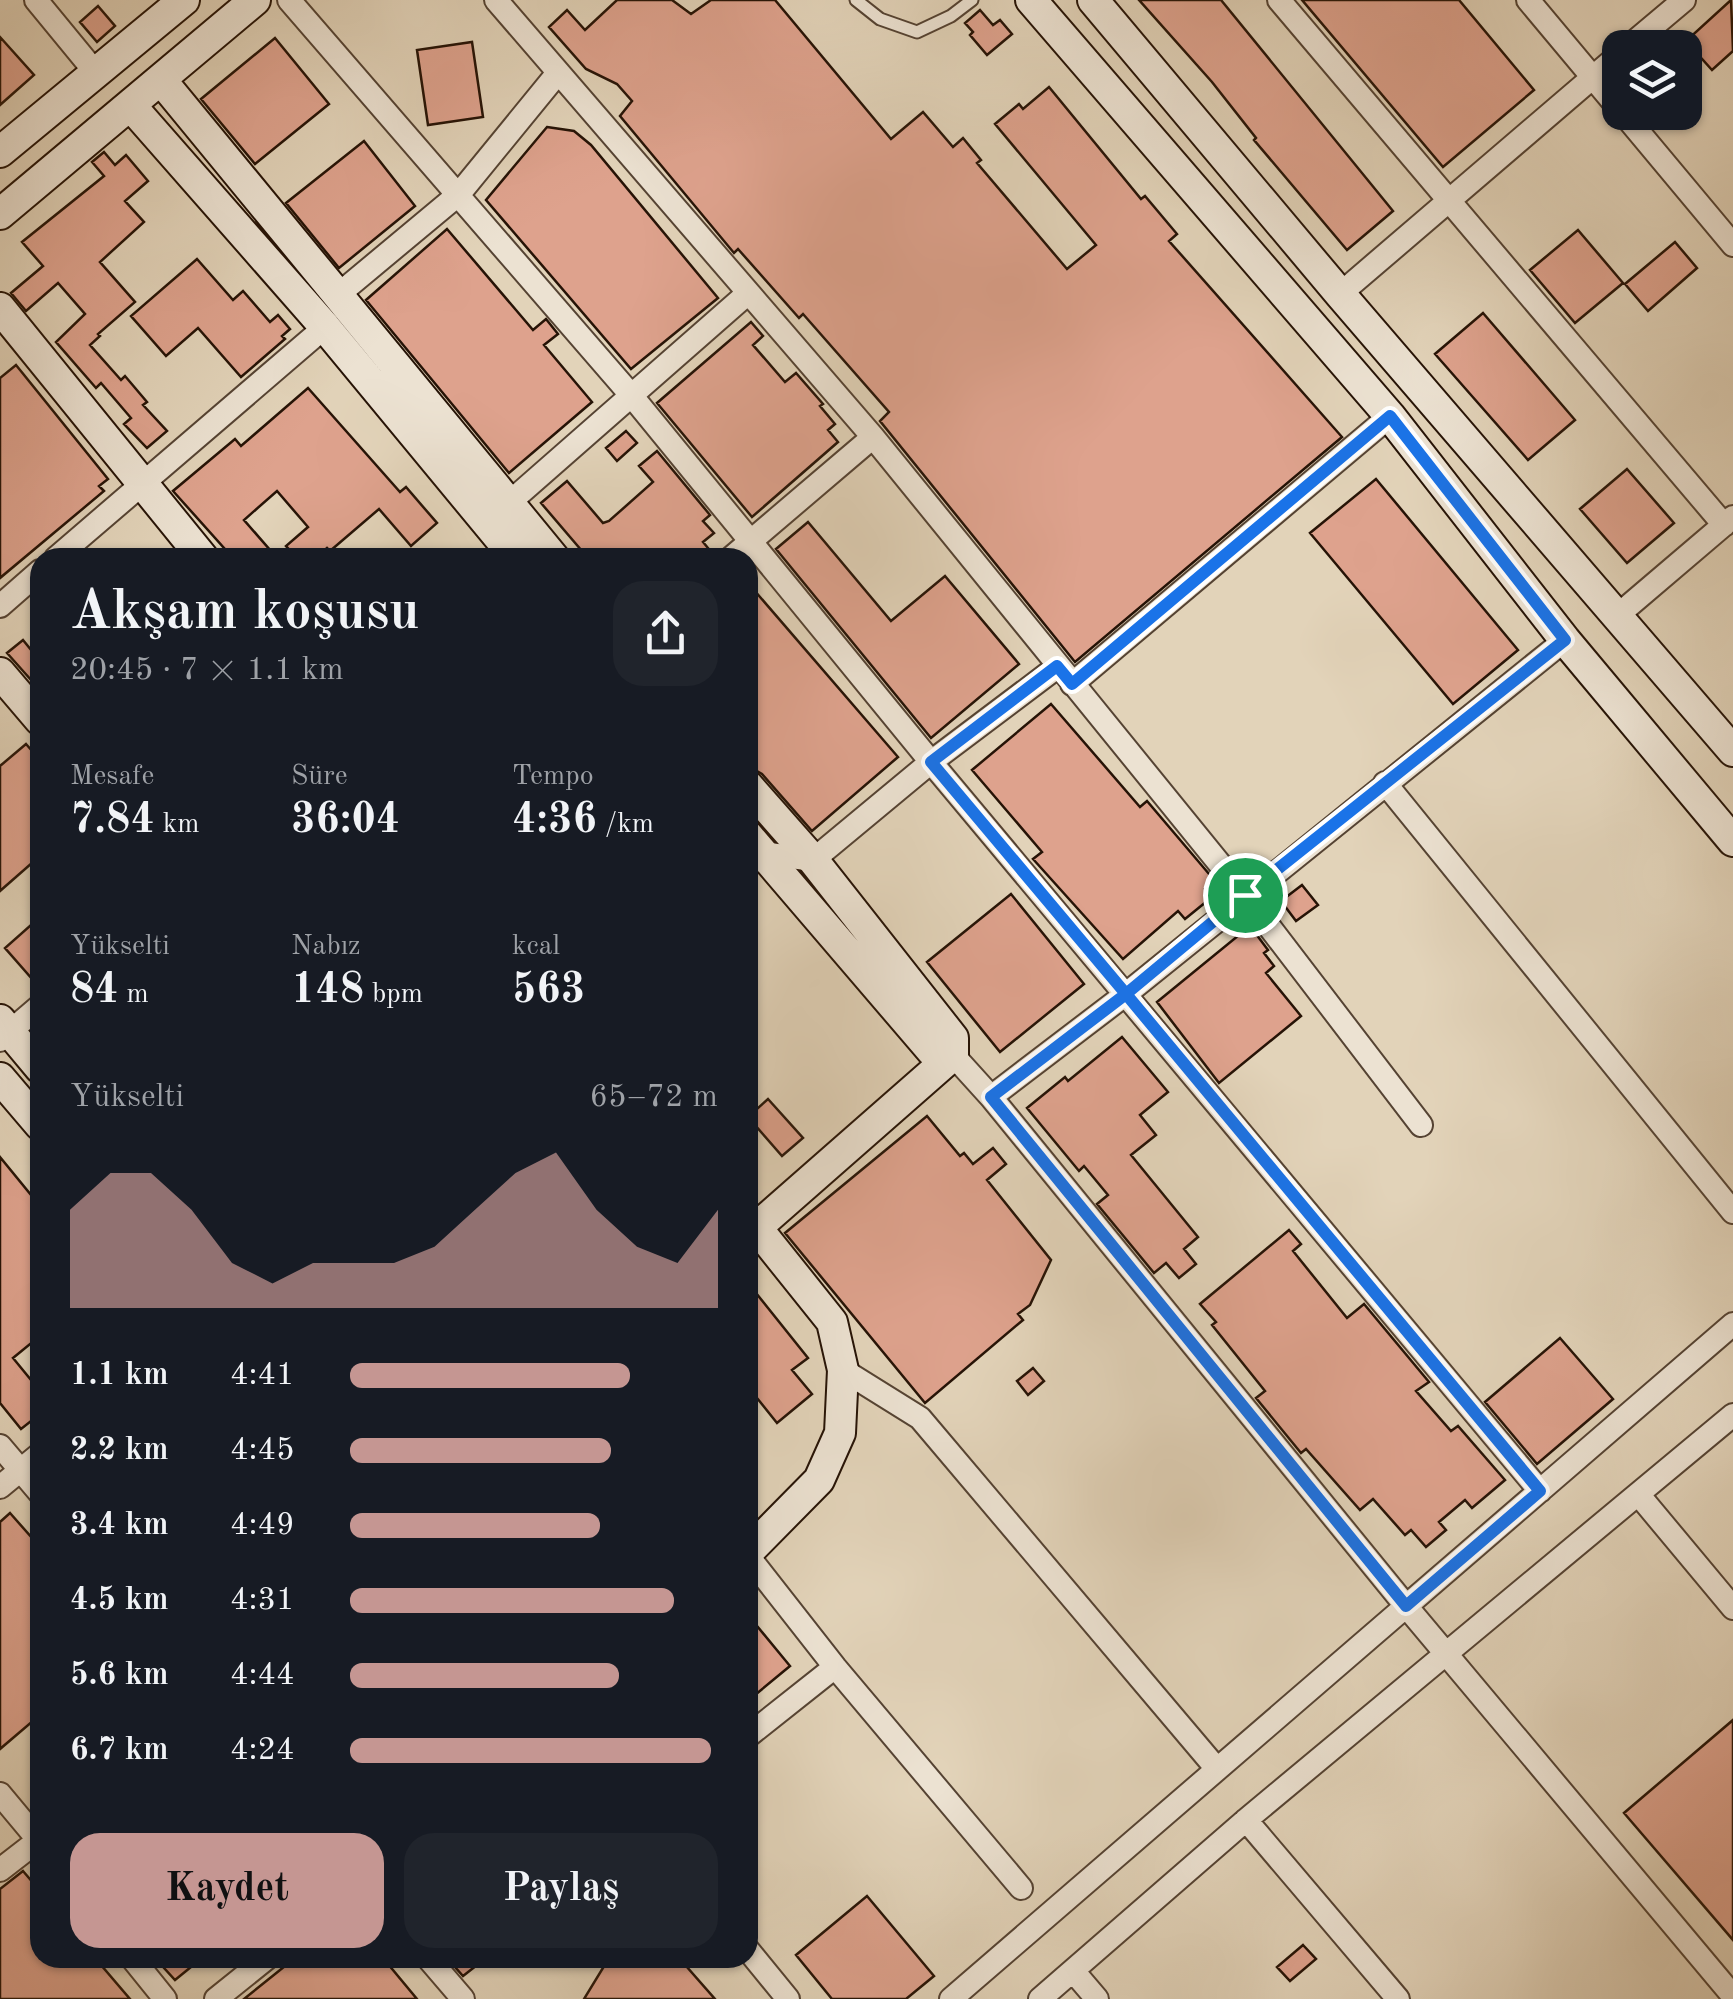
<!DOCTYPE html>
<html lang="tr">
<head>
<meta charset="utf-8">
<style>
  body { margin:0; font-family:"Old Standard TT",serif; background:#20242c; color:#f1f3f6; height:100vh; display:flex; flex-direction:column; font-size:38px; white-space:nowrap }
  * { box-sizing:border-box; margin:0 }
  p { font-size:32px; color:#9ea1a6 }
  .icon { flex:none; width:55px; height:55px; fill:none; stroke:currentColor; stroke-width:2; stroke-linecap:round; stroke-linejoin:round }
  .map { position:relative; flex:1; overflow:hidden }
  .drawer { position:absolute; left:30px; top:548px; width:728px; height:1420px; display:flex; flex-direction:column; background:#171b24; border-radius:30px; box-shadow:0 2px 8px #0004 }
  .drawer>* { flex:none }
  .fabs { position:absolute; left:1602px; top:30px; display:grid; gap:20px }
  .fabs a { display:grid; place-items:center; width:100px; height:100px; border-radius:20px; background:#171b24; box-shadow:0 2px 8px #0004; font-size:50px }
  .pin { position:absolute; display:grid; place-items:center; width:85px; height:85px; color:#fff; margin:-42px; border:5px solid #fff; border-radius:50%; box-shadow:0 2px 10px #0007 }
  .round { display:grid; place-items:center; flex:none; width:105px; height:105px; border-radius:30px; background:#20242c }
  .summary { display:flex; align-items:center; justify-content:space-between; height:170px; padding:0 40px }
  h1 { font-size:55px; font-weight:800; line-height:75px }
  .stats { display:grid; grid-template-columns:repeat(3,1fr); gap:15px; height:170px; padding:10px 40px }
  .stats div { display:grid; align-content:center }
  .stats b { font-size:42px; font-weight:800 }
  .stats small { font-size:28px; font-weight:400 }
  .stats p { font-size:28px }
  .chart { height:280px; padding:20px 40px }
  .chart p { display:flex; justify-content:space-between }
  .chart svg { width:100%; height:180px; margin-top:10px; fill:#c59692; opacity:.7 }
  .cta { display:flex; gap:20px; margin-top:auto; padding:20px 40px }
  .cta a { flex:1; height:115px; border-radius:30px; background:#c59692; color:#111; font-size:40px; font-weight:800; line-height:115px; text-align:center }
  .cta a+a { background:#20242c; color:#f1f3f6 }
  ul { padding:0 40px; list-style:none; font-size:32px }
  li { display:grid; grid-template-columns:160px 120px 1fr; align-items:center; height:75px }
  li i { height:25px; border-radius:12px; background:#c59692 }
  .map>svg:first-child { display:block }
</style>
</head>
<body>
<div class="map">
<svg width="1733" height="1999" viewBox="0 0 1733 1999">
  <rect width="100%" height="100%" fill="#e2d3b9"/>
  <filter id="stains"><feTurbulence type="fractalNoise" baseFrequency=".002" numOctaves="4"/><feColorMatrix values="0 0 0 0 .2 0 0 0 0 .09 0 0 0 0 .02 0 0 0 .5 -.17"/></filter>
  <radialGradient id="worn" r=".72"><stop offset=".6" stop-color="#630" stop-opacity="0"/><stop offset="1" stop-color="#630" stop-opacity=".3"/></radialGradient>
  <path fill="#dea28d" stroke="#261306" stroke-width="2.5" d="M617 0H672L691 14 711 0H775L891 139 923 112 953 147 963 138 981 160 977 163 1067 269 1096 245 995 124 1019 104 1023 109 1049 87 1141 199 1145 196 1177 234 1169 241 1342 437 1075 662 880 421 889 412 803 314 799 318 738 249 734 253 620 116 632 101 617 84 586 69 549 27 567 10 585 30Z
    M1139 0H1221L1393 211 1347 250 1254 140 1256 138 1212 82Z
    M1302 0H1459L1534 90 1443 167Z
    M1731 0 1733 51 1712 70 1686 41Z
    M98 6 115 26 97 42 80 22Z
    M980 10 993 25 1000 20 1012 34 987 55 970 35 973 32 965 23Z
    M0 37 34 75 0 105Z
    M275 38 329 104 255 164 201 99Z
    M472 42 483 117 428 125 417 50Z
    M547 127 574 131 591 145 718 298 631 369 486 200Z
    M364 141 415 206 339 268 286 203Z
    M104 152 115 165 126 155 148 181 125 201 144 222 100 262 135 302 98 334 100 336 90 345 121 380 125 376 147 402 143 405 167 431 147 448 124 424 131 418 101 383 96 388 56 342 85 314 58 283 26 311 11 293 43 266 22 242 104 176 92 162Z
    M447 229 533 330 546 319 558 334 544 345 592 402 509 473 366 300Z
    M1578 230 1623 283 1575 323 1530 270Z
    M1675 242 1697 268 1648 311 1625 284Z
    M197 259 233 300 243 291 270 322 278 315 290 329 282 336 285 339 241 377 198 328 166 356 131 316Z
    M1483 313 1575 420 1528 460 1435 354Z
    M751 322 763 336 753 345 785 382 796 373 823 404 820 406 835 424 828 430 838 442 752 517 657 403Z
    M16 365 108 479 99 486 104 491 0 578V378Z
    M308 388 400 492 406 487 437 523 411 546 379 509 330 551 327 548 316 558H297L286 546 308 527 277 491 244 520 277 558H233L173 491 235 439 241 446Z
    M626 431 637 443 617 461 606 448Z
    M657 451 710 515 703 521 714 533 703 542 708 548 696 558H588L541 503 567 481 603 523 609 521 653 482 639 466Z
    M1627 469 1674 523 1627 563 1580 509Z
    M1376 479 1518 650 1453 704 1310 533Z
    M808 522 891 621 945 576 1019 664 931 738 776 549Z
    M748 583 898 757 812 831 762 774 748 766Z
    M23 640 40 661V690L7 653Z
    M1051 704 1140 807 1147 801 1215 881 1205 889 1212 897 1185 919 1178 911 1123 959 1033 859 1042 852 972 770Z
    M26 744 40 760V856L0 891V766Z
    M1302 885 1318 905 1296 921 1281 901Z
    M1011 894 1084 984 1000 1052 927 962Z
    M40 917V988L5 948Z
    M1250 926 1268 950 1264 953 1274 966 1266 973 1301 1016 1219 1083 1157 1002Z
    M1122 1037 1168 1092 1140 1115 1156 1135 1131 1155 1198 1237 1184 1249 1196 1264 1179 1278 1166 1263 1154 1273 1097 1204 1108 1195 1084 1166 1079 1171 1027 1108 1065 1077 1068 1081Z
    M768 1099 803 1138 782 1156 748 1117Z
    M927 1116 960 1156 964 1153 973 1164 993 1148 1006 1164 987 1180 1051 1260 1030 1305 1018 1314 1023 1320 925 1403 785 1233Z
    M0 1157 40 1206V1336L13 1358 40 1391V1414L21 1429 0 1403Z
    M1289 1230 1301 1244 1293 1251 1347 1318 1364 1304 1429 1382 1416 1391 1451 1431 1458 1426 1505 1480 1472 1508 1465 1500 1439 1522 1446 1530 1426 1547 1411 1530 1405 1535 1373 1499 1360 1510 1306 1449 1301 1453 1256 1398 1265 1391 1212 1325 1216 1322 1200 1304Z
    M748 1283 808 1358 792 1370 812 1394 777 1423 757 1398 748 1406Z
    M1560 1338 1613 1399 1537 1464 1485 1402Z
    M1033 1368 1044 1381 1028 1395 1017 1381Z
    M10 1513 40 1547V1715L0 1749V1522Z
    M748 1615 790 1666 755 1695 748 1687Z
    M1733 1720V1940L1624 1813Z
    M23 1871 40 1891V1958H95L130 1999H0V1889Z
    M867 1896 934 1976 906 1999H832L796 1955Z
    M1303 1945 1316 1959 1290 1981 1277 1967Z
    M155 1958H202L175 1980Z
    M295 1958H383L417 1999H244Z
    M447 1958H486L463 1976Z
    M609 1958H679L715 1999H584Z"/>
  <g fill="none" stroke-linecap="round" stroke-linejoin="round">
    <g stroke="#554333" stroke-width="15">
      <path id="lane" d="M856 0 880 19 917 32 951 16 972 0"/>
    </g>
    <g stroke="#554333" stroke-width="26">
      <path id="street" d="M36 0 96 73
        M289 0 631 395 931 762 1540 1491
        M496 0 873 437 1245 895 1421 1125
        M1279 0 1724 525
        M1528 0 1620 110
        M1627 48 1684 0
        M1622 112 1733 245
        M339 294 459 194 557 74
        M1340 294 1620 54
        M510 502 747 294
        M56 558 325 327
        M731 558 873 437
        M0 606 40 571
        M1618 615 1733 517
        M1072 684 1390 416
        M1385 783 1733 1212
        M748 866 762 853 813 860 931 762 1057 667
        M0 1040 40 1006
        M953 1055 991 1097 1406 1606 1733 1996
        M991 1097 1126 994 1565 640
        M843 1370 920 1418 1217 1769
        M0 1446 40 1493
        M0 1487 40 1454
        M1638 1494 1733 1608
        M748 1556 835 1667 1021 1888
        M748 1736 835 1667
        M0 1794 40 1842
        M1246 1820 1398 1999
        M0 1870 40 1839
        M748 1950 788 1999
        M132 1958 165 1999
        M428 1958 463 1999
        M1074 1972 1097 1999
        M216 1999 267 1958
        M951 1999 1733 1324
        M1040 1999 1246 1820 1733 1415"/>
    </g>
    <g stroke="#261306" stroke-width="34">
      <path id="secondary" d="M1031 0 1390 416 1565 640 1733 841
        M1093 0 1340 294 1733 751
        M161 80 554 558
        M131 106 325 327 516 558
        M0 152 184 0
        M0 214 255 0
        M0 308 203 558
        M0 673 40 720
        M748 786 813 860 953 1038V1055L756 1228
        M748 836 932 1051 953 1055
        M0 1020 40 1068
        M0 1078 40 1125
        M748 1217 832 1322 843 1370 840 1433 819 1480 748 1552"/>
    </g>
    <use href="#lane" stroke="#ece2d2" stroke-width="11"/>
    <use href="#street" stroke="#ece2d2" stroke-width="22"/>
    <use href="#secondary" stroke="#ece2d2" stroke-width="30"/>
  </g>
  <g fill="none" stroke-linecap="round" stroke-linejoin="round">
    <g stroke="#fff" stroke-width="20">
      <path id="route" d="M1245 895 1126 994 1540 1491 1406 1606 991 1097 1126 994 931 762 1057 666 1072 684 1390 416 1565 640 1245 895"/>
    </g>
    <use href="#route" stroke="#1a73e8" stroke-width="12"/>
  </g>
  <rect width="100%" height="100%" filter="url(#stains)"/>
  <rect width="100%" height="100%" fill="url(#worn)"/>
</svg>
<div class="fabs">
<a><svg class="icon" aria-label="layers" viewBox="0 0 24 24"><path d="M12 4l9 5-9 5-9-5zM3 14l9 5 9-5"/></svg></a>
</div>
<div class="pin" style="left:1245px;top:895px;background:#1e9e55"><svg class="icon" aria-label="arrive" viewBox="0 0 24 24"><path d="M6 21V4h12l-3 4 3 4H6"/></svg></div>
<section class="drawer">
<div class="summary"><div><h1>Akşam koşusu</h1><p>20:45 · 7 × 1.1 km</p></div><a class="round"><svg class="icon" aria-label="share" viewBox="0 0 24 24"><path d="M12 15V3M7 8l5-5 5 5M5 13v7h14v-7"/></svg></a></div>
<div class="stats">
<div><p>Mesafe</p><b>7.84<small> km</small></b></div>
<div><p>Süre</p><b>36:04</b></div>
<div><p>Tempo</p><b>4:36<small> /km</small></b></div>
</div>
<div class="stats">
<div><p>Yükselti</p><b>84<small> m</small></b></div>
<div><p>Nabız</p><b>148<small> bpm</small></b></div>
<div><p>kcal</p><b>563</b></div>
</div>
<div class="chart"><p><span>Yükselti</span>65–72 m</p>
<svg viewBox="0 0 160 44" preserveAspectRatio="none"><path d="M0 44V20L10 11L20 11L30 20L40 33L50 38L60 33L70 33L80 33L90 29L100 20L110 11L120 6L130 20L140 29L150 33L160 20V44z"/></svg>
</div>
<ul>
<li><b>1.1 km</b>4:41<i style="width:76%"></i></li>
<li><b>2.2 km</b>4:45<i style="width:71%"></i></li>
<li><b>3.4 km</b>4:49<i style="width:68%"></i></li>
<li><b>4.5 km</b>4:31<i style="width:88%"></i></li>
<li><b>5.6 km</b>4:44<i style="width:73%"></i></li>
<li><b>6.7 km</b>4:24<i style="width:98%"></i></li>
</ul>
<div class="cta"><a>Kaydet</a><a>Paylaş</a></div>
</section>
</div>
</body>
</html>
